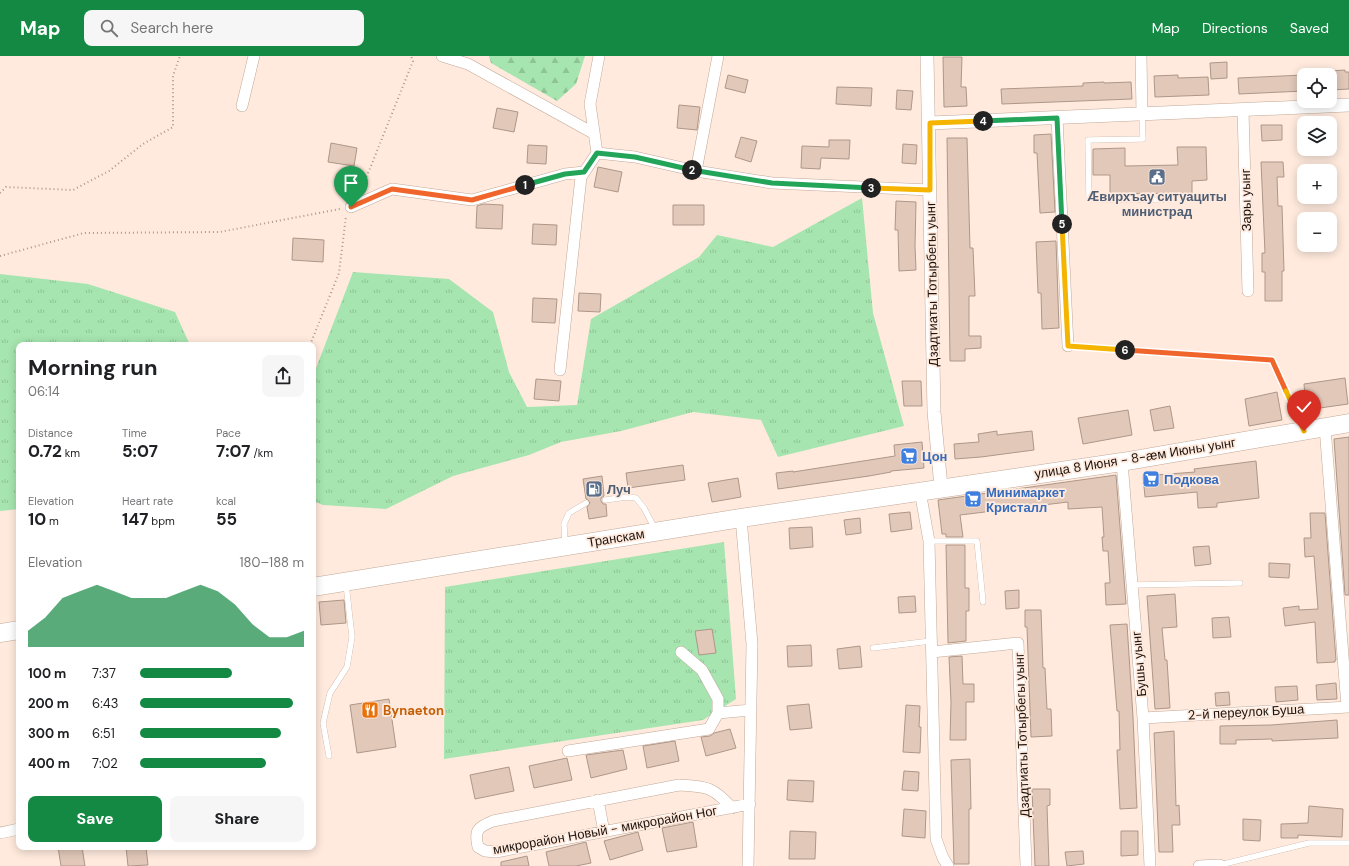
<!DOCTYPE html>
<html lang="en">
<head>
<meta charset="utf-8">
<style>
  body { margin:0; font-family:"DM Sans",sans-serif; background:#f6f6f6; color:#202124; height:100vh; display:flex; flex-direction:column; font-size:15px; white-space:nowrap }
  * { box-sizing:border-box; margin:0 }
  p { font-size:13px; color:#757577 }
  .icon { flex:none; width:22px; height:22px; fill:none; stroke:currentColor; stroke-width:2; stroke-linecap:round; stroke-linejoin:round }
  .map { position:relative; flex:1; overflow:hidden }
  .sheet { position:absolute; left:16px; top:286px; width:300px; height:508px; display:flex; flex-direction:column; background:#fff; border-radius:8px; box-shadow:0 2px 10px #0003 }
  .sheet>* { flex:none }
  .fabs { position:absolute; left:1297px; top:12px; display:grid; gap:8px }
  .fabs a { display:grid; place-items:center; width:40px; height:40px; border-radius:8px; background:#fff; box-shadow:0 2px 10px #0003; font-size:20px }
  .pin { position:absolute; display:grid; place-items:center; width:34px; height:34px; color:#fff; margin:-41px -17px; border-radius:50% 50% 50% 0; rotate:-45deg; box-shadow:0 0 4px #0007 }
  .pin .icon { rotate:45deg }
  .km { position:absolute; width:20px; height:20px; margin:-10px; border-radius:50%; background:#222; color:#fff; font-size:11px; line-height:20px; text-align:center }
  .round { display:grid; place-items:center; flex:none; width:42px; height:42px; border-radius:8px; background:#f6f6f6 }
  .summary { display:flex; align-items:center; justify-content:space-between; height:68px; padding:0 12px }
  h1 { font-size:22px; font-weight:700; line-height:30px }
  .metrics { display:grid; grid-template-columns:repeat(3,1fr); gap:6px; height:68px; padding:4px 12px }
  .metrics div { display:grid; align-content:center }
  .metrics b { font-size:17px; font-weight:700 }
  .metrics small { font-size:11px; font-weight:400 }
  .metrics p { font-size:11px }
  .chart { height:112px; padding:8px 12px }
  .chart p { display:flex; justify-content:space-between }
  .chart svg { width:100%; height:72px; margin-top:4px; fill:#148943; opacity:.7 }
  .button { display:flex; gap:8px; margin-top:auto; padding:8px 12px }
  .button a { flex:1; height:46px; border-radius:8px; background:#148943; color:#fff; font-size:16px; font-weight:700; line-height:46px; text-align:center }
  .button a+a { background:#f6f6f6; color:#202124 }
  ul { padding:0 12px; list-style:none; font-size:13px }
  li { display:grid; grid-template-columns:64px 48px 1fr; align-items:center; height:30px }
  li i { height:10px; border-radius:5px; background:#148943 }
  header { display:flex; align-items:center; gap:24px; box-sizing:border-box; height:56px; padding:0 20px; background:#148943; color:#fff }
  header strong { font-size:19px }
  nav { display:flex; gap:22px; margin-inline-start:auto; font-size:14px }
  .search { width:280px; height:36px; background:#f6f6f6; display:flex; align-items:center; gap:10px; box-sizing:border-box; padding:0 14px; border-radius:8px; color:#757577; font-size:15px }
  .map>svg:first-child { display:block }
</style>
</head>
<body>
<header>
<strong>Map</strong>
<div class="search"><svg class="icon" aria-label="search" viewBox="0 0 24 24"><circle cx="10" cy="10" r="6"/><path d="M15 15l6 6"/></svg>Search here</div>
<nav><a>Map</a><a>Directions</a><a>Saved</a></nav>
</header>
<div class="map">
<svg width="1349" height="810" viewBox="0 0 1349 810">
  <defs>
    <pattern id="grass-tufts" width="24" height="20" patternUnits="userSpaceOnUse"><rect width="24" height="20" fill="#a6e5af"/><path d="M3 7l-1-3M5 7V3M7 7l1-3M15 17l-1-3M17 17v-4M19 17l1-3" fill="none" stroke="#8ec495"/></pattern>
    <pattern id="forest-firs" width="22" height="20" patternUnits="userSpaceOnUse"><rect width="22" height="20" fill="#a6e5af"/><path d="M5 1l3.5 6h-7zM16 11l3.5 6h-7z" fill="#8ec495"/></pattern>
  </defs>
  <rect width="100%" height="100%" fill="#ffeadd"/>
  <path fill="url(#grass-tufts)" d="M862 142 873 257 904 370 778 401 761 364 693 356 621 375 561 386 529 399 453 420 386 453 323 449 313 445V320L353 216 449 223 493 256 509 316 527 351 577 349 591 263 699 201 717 179 773 191Z
    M0 218 88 228 175 256 190 289H19V453L0 455Z
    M724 486 736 643 703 664 444 703 445 531Z"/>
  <path fill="url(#forest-firs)" d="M489 0H585L576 28 557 45 491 7Z"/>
  <path fill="#e1c8b9" stroke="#ae9788" d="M943 1H962L961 31H966L967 50 944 51Z
    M1227 6V22L1211 23 1210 7Z
    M1345 14V16H1349V33L1330 34V15Z
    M728 19 748 24 745 37 725 32Z
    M1178 19V22L1208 21 1209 39 1155 41 1154 20Z
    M1304 19V35L1239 38 1238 22Z
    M1104 26V27L1131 26 1132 43 1002 48 1001 33 1083 30V27Z
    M837 31 872 32 871 50 836 48Z
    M897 34 913 35 911 54 896 53Z
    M679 49 700 51 697 74 677 72Z
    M497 52 518 56 514 76 493 72Z
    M1261 69H1282V84L1262 85Z
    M1051 78 1055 156 1040 157 1037 97H1034V79Z
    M741 81 757 85 751 106 735 101Z
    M947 82H967L970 192H973L975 240H969V280H981V292L965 293V305H950Z
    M829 84H850L849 103 821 102 820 113 801 112 802 90 829 91Z
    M331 87 357 92 354 110 328 106Z
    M903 88 917 89 916 108 902 107Z
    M528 89 547 90 546 108 527 107Z
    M1177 91H1206L1207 124 1192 125V137L1110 138V119H1093V93L1125 92V110L1178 109Z
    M1261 106H1283L1284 121H1277L1278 150H1282L1284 215H1282V245H1265V216H1262V197H1265Z
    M598 111 622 116 618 136 594 131Z
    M896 145 916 146 915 190 916 214 899 215 898 174H895Z
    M483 148 503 149 502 173 476 172 477 150Z
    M673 149H704V169H673Z
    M533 168 557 169 556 189 532 188Z
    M293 182 324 184 323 206 292 204Z
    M1056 185 1059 272 1042 273 1041 237H1038L1036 186Z
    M579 237 601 238 600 256 578 255Z
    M533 242 557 243 555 267 532 266Z
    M1345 322 1348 348 1306 354 1304 328Z
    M536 323 561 325 559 345 534 343Z
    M902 325H921L922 350H904Z
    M1277 336 1282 364 1249 370 1245 343Z
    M1170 350 1174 372 1154 375 1150 354Z
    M1128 354 1132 379 1083 388 1078 362Z
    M997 375V379L1032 375 1034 394 981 401 955 403 954 388 979 386 978 378Z
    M1349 381V539H1345L1334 383Z
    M922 386 924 412 891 415V416L869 420 778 433 776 417 793 415V416L895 400 894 389Z
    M1256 405 1259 442 1217 447V451L1198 452 1197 436 1145 441 1143 420 1195 416 1194 413Z
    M683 409 685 424 628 432 626 417Z
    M1116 419 1126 548 1106 549 1105 527H1110L1108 495H1103L1102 481H1104L1102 451 1068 453V446L960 459 963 481H946V478H942L938 444Z
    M602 420 604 440 601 442V445L603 448H606L607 460 589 463 587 451 590 447 588 444 586 443 583 423Z
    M738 422 741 441 712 446 708 427Z
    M910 456 912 473 891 476 889 458Z
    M1310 457H1325L1336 604H1335V606L1317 607 1315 566 1285 570 1283 552 1299 550V554L1318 553 1314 500 1305 501 1304 482H1311Z
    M860 462 861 477 846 479 844 464Z
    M812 471 813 491 790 493 789 472Z
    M946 489H965V532H969V555H966V585L948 587V586Z
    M1209 490 1211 508 1195 510 1193 491Z
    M1269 507 1290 508 1289 522 1269 521Z
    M1019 534V552L1006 553 1005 535Z
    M1175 538 1177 571 1162 572 1165 604H1167L1170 652 1155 653 1147 540Z
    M915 540 916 556 899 557 898 541Z
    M344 544 346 567 321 569 319 546Z
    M1025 554H1041L1043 612H1045L1047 653H1051L1052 680 1031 681 1027 571H1025Z
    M1229 561 1231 581 1213 582 1212 562Z
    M1127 568 1133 661 1137 752 1120 753 1117 694H1120L1119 655H1117L1110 569Z
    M712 573 716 597 699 599 695 575Z
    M811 589 812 610 788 611 787 590Z
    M860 590 862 611 839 613 837 593Z
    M962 600 963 628H974V646H966V684H950L951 646 949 601Z
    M1336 627 1337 643 1317 644 1316 629Z
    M1297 630 1298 644 1276 646 1275 631Z
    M1229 636 1230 649 1216 650 1215 637Z
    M389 643 396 691 357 697 350 649Z
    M809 648 812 672 790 674 787 650Z
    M906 649 920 650 919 671H921L920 697 903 696Z
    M1337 664 1338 682 1272 685V683L1236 684V688H1220V670L1271 669Z
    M730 673 736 692 706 700 701 681 710 680 714 677Z
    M1174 675 1176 750 1179 749 1180 769H1172L1173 796H1159L1154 677Z
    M675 685 679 705 647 712 643 690Z
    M623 694 627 713 591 722 586 699Z
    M567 702 572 724 534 732 529 710Z
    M970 703 971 753H969V808H954L951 704Z
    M509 711 514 735 475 743 470 719Z
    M904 715 919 716 918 735 902 734Z
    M788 724 814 725 813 746 787 744Z
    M1032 733H1050V749L1047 750 1049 810H1035Z
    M1309 750 1343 753 1342 781 1298 779V782H1281V768L1308 767Z
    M904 753 926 755 925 782 902 780Z
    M1243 763 1261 764 1260 785 1243 784Z
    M693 766 697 791 667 796 662 772Z
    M790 775 816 776 815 803H789Z
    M1121 775H1138V799L1121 800Z
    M638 776 643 794 610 804 604 785Z
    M586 786 591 807 576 810H549L546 796Z
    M58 791H82L85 810H61Z
    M126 791H146L148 809 128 810Z
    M1083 795 1084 808 1067 810 1065 796Z
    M527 800 529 810H501V806Z"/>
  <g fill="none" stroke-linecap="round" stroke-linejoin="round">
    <g stroke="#c1a999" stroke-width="6">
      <path id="service" d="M1142 58 1143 83 1088 84 1089 143 1162 144
        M605 444 627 441 636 442 644 452 655 473
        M929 485H977L983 546
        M565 488 564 468 569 457 586 447
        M1132 529 1240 527
        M873 592 931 585
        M329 700 323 667 330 637 347 611 352 581 346 528
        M1220 809 1309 787H1349"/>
    </g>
    <g stroke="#c1a999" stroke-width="12">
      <path id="minor" d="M442 0 468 8 593 77
        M599 0 590 48 597 97 635 101 696 115 772 127 930 134
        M1141 0 1142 58
        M242 50 254 0
        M1243 54 1248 235
        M1057 62 1068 290
        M696 115 718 0
        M351 151 392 133 472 144 565 118 584 116
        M560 314 581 121 597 97
        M1325 371 1347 651
        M1122 406 1143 662 1150 810
        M920 435 929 485 936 783 943 802 948 810
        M741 462 752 588 748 810
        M932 596 1018 587 1026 810
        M718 657 751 654
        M1143 662 1349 651
        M568 695 709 673 718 657V643L702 614 681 596
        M598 744 604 776
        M732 752C712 730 707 731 679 729L493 765C478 771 474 774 478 791L485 795 496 796 750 748
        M0 777 19 773
        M1199 810 1219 809 1222 810"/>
    </g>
    <g stroke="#c1a999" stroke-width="14">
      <path id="tertiary" d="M927 0 934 356 941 431
        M930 67 1349 49"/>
    </g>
    <g stroke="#c1a999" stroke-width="19">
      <path id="trunk" d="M313 531 741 462 1122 406 1349 367
        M0 577 19 574"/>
    </g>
    <path stroke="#a9988e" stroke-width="2" stroke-dasharray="1 3" stroke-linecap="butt" d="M359 135 369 115 413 5 411 0
      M0 137 6 131 73 134 109 115 143 88 173 71V20L180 0
      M0 200 84 177 220 176 340 153
      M310 289 339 217 346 160
      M1079 291 1271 304 1298 361"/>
    <use href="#service" stroke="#fff" stroke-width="5.5"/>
    <use href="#minor" stroke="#fff" stroke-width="11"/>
    <use href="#tertiary" stroke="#fff" stroke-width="13"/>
    <use href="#trunk" stroke="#fff" stroke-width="18"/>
  </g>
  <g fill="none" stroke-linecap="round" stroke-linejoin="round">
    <g stroke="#fff" stroke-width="8">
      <path id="split-1" d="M351 151 392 133 472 144 525 129"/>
    </g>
    <g stroke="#fff" stroke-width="8">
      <path id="split-2" d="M525 129 565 118 584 116 597 97 635 101 692 114"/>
    </g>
    <g stroke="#fff" stroke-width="8">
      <path id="split-3" d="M692 114 772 127 871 132"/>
    </g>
    <g stroke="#fff" stroke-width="8">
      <path id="split-4" d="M871 132 930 134V67L983 65"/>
    </g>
    <g stroke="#fff" stroke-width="8">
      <path id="split-5" d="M983 65 1057 62 1062 168"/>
    </g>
    <g stroke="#fff" stroke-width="8">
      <path id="split-6" d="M1062 168 1068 290 1125 294"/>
    </g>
    <g stroke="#fff" stroke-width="8">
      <path id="split-7" d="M1125 294 1272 304 1286 335"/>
    </g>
    <g stroke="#fff" stroke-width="8">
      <path id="split-8" d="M1286 335 1304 375"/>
    </g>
    <use href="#split-1" stroke="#f0652b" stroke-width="5"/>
    <use href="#split-2" stroke="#22a559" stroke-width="5"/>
    <use href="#split-3" stroke="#22a559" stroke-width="5"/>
    <use href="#split-4" stroke="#f5b400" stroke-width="5"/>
    <use href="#split-5" stroke="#22a559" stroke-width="5"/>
    <use href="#split-6" stroke="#f5b400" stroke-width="5"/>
    <use href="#split-7" stroke="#f0652b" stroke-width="5"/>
    <use href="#split-8" stroke="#f5b400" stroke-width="5"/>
  </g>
  <defs>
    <g id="civic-square" transform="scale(0.9)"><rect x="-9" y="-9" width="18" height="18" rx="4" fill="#5c6f8a" stroke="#ffeadd"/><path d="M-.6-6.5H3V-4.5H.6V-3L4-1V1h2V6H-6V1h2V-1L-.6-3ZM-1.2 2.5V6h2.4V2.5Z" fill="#fff"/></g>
    <g id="supermarket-square" transform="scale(0.9)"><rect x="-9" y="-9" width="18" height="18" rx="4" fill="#3f7fe0" stroke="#ffeadd"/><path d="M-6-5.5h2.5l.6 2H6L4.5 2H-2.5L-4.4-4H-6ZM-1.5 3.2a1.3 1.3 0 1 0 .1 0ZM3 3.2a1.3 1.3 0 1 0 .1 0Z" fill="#fff"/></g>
    <g id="fuel-square" transform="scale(0.9)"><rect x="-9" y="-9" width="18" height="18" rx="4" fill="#5c6f8a" stroke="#ffeadd"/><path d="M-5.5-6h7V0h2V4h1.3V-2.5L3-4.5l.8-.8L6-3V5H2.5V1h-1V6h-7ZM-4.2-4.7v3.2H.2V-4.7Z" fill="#fff"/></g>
    <g id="restaurant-square" transform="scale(0.9)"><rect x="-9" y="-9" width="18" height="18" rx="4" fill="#e8710a" stroke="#ffeadd"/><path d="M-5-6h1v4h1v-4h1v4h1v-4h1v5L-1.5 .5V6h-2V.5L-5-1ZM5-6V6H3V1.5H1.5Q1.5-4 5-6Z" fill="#fff"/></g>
  </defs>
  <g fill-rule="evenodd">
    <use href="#civic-square" x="1157" y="121"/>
    <use href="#supermarket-square" x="909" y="400"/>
    <use href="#supermarket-square" x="1151" y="423"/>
    <use href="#fuel-square" x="594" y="433"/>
    <use href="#supermarket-square" x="973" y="443"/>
    <use href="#restaurant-square" x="370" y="654"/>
  </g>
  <g text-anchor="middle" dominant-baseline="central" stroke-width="3.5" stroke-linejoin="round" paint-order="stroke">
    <g font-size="13" font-weight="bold" fill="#4e5e75" stroke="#ffeadd">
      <text x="1157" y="140">Æвирхъау ситуациты<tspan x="1157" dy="15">министрад</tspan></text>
      <text x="607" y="433" text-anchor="start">Луч</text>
    </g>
    <g font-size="13" fill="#1c130e" stroke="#ffeadd">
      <text transform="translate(1246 144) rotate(-91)">Зары уынг</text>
      <text transform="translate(932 228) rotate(-91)">Дзадтиаты Тотырбегы уынг</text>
      <text transform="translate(1135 402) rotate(-9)">улица 8 Июня - 8-ӕм Июны уынг</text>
      <text transform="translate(616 482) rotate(-9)">Транскам</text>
      <text transform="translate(1139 608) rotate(-95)">Бушы уынг</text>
      <text transform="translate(1246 656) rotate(-3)">2-й переулок Буша</text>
      <text transform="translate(1022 679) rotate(-92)">Дзадтиаты Тотырбегы уынг</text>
      <text transform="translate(605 774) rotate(-10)">микрорайон Новый - микрорайон Ног</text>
    </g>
    <g font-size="13" font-weight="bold" fill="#366cbe" stroke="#ffeadd" text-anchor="start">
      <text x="922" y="400">Цон</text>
      <text x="1164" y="423">Подкова</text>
      <text x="986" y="436">Минимаркет<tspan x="986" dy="15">Кристалл</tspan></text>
    </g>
    <g font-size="13" font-weight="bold" fill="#c56008" stroke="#ffeadd" text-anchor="start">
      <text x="383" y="654">Bynaeton</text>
    </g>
  </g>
</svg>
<div class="fabs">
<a><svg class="icon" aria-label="locate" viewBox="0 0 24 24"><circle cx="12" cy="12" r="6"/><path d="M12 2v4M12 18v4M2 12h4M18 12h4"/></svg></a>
<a><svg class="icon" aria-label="layers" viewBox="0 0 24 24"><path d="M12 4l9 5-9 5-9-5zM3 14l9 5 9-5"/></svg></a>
<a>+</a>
<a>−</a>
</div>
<div class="pin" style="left:351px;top:151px;background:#1e9e55"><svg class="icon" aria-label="arrive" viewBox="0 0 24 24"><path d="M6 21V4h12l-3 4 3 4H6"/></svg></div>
<div class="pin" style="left:1304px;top:375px;background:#d93025"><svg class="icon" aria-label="check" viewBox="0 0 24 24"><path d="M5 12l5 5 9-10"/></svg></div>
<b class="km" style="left:525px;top:129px">1</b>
<b class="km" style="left:692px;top:114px">2</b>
<b class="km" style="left:871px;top:132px">3</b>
<b class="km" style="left:983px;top:65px">4</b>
<b class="km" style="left:1062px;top:168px">5</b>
<b class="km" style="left:1125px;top:294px">6</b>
<section class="sheet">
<div class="summary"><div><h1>Morning run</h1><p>06:14</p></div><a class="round"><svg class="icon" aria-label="share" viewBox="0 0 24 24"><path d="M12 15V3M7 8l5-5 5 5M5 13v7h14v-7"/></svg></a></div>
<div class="metrics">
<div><p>Distance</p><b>0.72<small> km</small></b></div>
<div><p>Time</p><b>5:07</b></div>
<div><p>Pace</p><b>7:07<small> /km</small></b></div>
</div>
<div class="metrics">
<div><p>Elevation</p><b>10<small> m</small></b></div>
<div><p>Heart rate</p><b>147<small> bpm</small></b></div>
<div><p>kcal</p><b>55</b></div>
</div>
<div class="chart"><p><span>Elevation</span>180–188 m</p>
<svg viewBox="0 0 160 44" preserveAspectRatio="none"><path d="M0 44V34L10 26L20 14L30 10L40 6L50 10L60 14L70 14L80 14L90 10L100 6L110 10L120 18L130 30L140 38L150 38L160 34V44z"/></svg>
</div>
<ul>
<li><b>100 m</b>7:37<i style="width:56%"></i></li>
<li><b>200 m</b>6:43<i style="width:93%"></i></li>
<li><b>300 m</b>6:51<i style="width:86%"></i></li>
<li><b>400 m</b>7:02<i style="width:77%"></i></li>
</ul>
<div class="button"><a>Save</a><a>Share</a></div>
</section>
</div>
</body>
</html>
